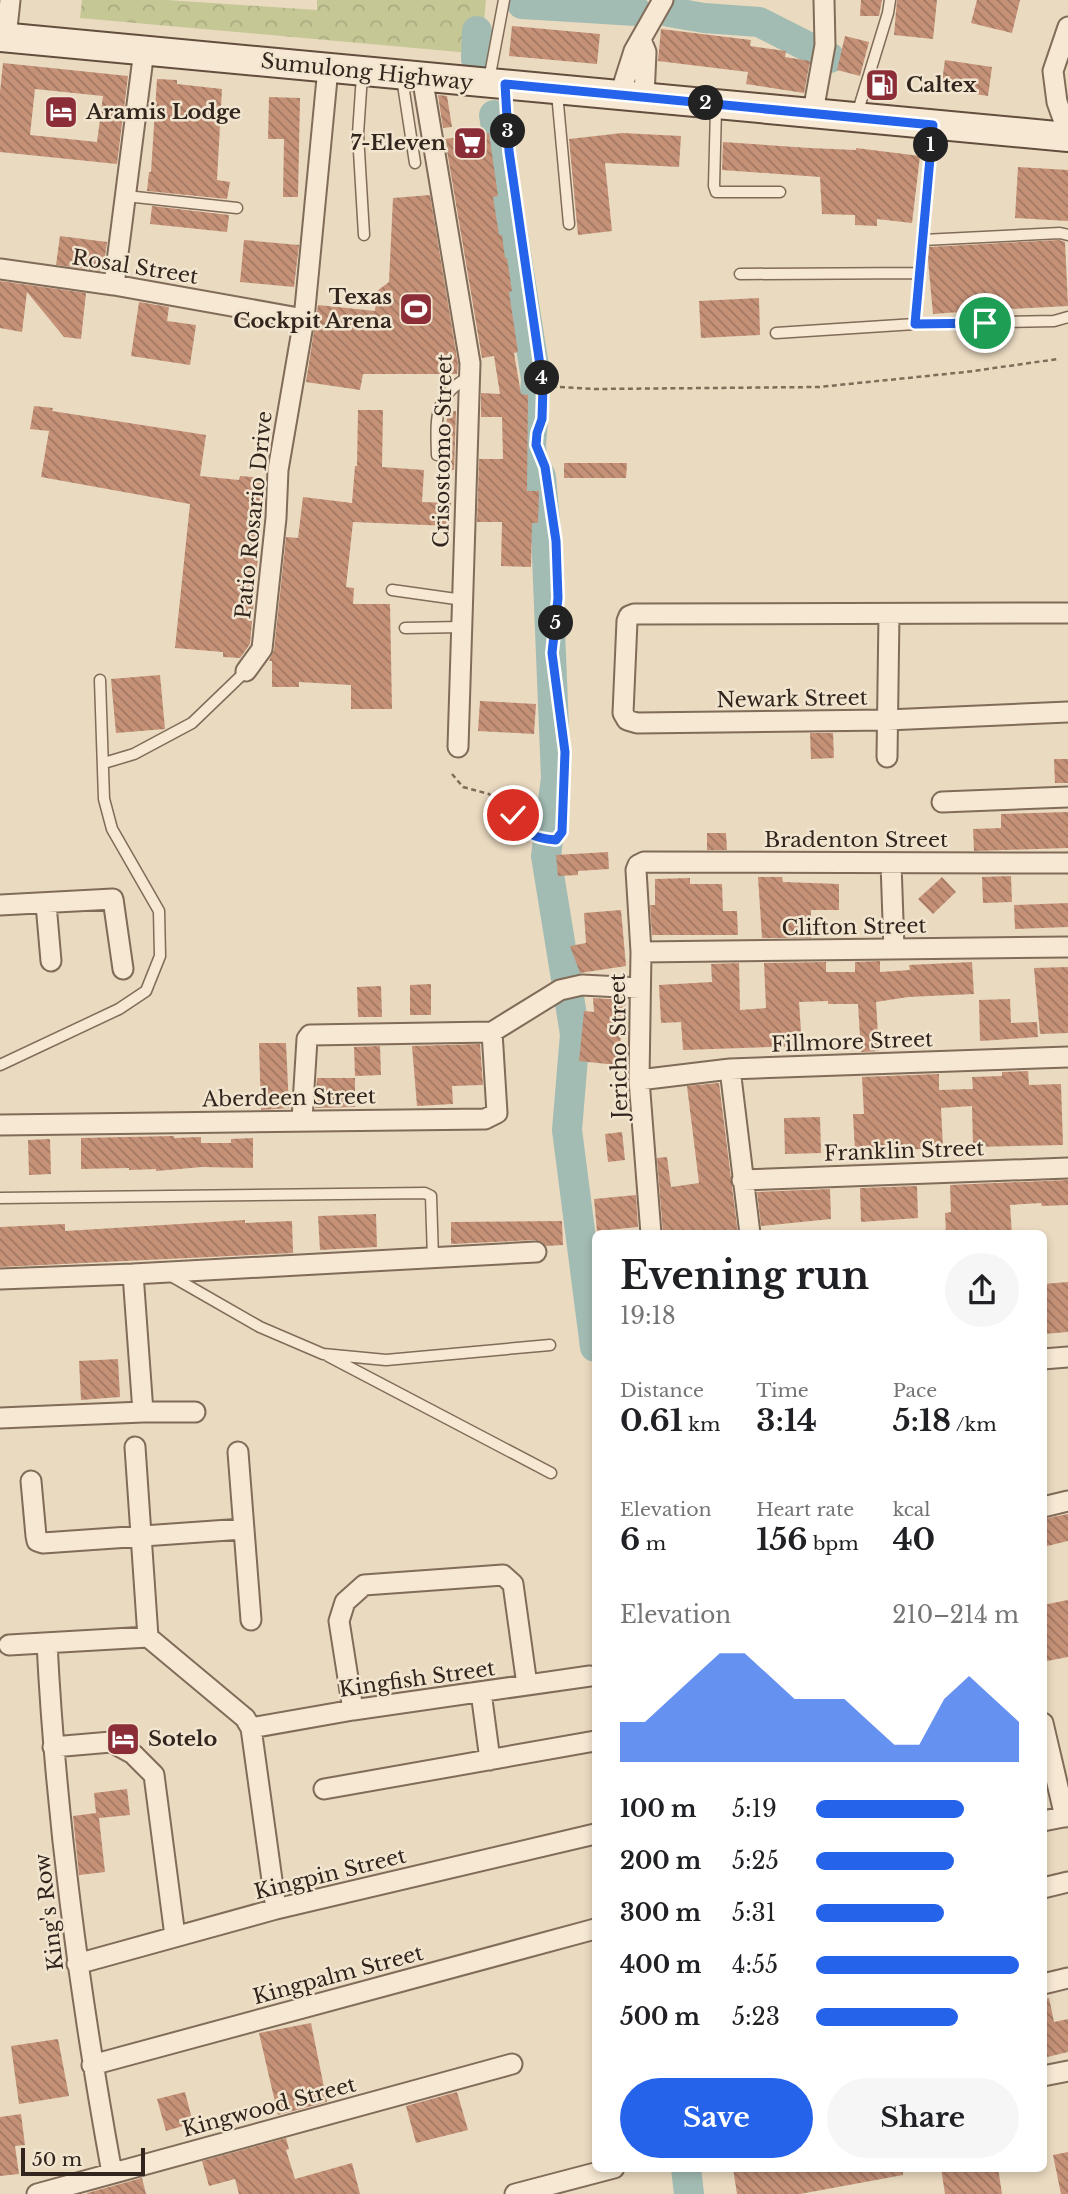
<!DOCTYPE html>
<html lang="en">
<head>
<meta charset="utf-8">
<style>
  body { margin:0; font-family:"Libre Baskerville",serif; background:#f6f6f6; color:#202124; height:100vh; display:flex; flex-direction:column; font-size:26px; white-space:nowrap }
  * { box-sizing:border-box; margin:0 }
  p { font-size:23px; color:#757577 }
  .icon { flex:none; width:38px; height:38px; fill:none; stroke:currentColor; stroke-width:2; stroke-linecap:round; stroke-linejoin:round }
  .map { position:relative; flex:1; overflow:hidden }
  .panel { position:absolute; left:592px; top:1230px; width:455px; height:942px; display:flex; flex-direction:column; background:#fff; border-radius:10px; box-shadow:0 4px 10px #0003 }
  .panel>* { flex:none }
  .scale { position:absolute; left:21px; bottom:18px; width:124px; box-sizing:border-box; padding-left:7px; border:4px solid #32251d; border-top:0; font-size:19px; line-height:24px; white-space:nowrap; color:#32251d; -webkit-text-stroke:5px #f2e5cf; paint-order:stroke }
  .pin { position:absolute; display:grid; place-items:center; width:60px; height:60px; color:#fff; margin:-30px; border:4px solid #fff; border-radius:50%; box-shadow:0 2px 7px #0007 }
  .km { position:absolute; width:35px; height:35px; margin:-18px; border-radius:50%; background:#222; color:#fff; font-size:19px; line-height:35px; text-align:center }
  .round { display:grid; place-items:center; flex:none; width:74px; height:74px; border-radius:37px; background:#f6f6f6 }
  .head { display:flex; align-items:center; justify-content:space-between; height:119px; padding:0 28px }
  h1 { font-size:38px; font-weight:800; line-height:52px }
  .stats { display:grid; grid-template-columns:repeat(3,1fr); gap:10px; height:119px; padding:7px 28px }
  .stats div { display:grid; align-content:center }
  .stats b { font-size:30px; font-weight:800 }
  .stats small { font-size:19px; font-weight:400 }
  .stats p { font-size:19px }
  .chart { height:196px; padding:14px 28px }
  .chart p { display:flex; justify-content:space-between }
  .chart svg { width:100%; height:126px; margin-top:7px; fill:#2563eb; opacity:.7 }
  .action { display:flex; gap:14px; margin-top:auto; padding:14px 28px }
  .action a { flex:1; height:80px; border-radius:42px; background:#2563eb; color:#fff; font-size:28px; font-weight:800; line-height:80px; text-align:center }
  .action a+a { background:#f6f6f6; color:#202124 }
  ul { padding:0 28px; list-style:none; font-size:23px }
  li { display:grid; grid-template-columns:112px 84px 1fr; align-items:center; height:52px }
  li i { height:18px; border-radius:9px; background:#2563eb }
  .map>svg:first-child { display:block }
</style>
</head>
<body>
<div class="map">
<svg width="1068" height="2194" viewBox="0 0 1068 2194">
  <defs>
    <pattern id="forest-crowns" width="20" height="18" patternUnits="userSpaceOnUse" patternTransform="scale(1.75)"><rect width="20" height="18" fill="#c5c795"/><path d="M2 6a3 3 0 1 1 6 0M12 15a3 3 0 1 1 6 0" fill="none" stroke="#aaab80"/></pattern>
    <pattern id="building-back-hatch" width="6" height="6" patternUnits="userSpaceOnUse" patternTransform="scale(1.75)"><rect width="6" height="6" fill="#c59278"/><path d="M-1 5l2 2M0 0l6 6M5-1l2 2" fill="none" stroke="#a17762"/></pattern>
  </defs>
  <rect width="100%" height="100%" fill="#eadac0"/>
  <path fill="url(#forest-crowns)" d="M82 0H167L317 10V0H486L481 54 80 18Z"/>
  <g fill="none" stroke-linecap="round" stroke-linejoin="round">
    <path stroke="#a2bcb3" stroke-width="30" d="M522 4 636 11
      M669 12 704 18 759 22 830 58
      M476 59 477 31
      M494 115 536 379 531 446 532 458 541 477 546 532 556 778 546 856 575 1034 567 1130 595 1347
      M686 2168 689 2194"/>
  </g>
  <path fill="url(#building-back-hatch)" fill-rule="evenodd" d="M861 0H882L879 16H860Z
    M897 0H937L933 39 894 35Z
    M977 0H1020L1012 33 971 23Z
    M512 26 600 34 597 64 509 56Z
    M661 29 751 40 750 46 786 51 785 57 810 61 804 93 746 84 748 72 658 61Z
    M845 36 869 42 860 76 837 70Z
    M945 60 992 67 988 96 941 89Z
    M3 63 128 76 117 164 0 152V92ZM35 89 103 96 97 142 30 135Z
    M157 79 177 80V84L222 89 217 180 230 182 227 199 147 191 149 172H151Z
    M438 95 447 96 452 127 443 128Z
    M269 97 300 98 298 197H283L284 139H268Z
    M489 133 498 196 493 197 499 235H502L505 258H507L512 291 509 292 518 352 514 353 521 394 528 395 527 491H539L538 523H532L531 567 501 566 502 522H477L479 459H503L502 417H481V393L500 394 494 356 482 358 445 139Z
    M622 133 681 136 679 167 605 163 612 231 578 235 569 139Z
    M723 142 810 148 856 150V148L920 156 912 223 877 219V226L855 225V215L822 214 820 177 722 170Z
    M1018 167 1068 170V221L1015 218Z
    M430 195 458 364 457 374H363L360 390 306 382 318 305 375 311 377 291 389 282 393 198Z
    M152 206 229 215 227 232 150 224Z
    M60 236 107 242 103 271 56 265Z
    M244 240 299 245 294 287 240 282Z
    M1059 240 1065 242 1068 306 1013 309 1012 308 933 314 928 260 929 247Z
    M0 281 86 293 81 339 64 337 27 292 22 332 0 328Z
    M759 298 760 335 701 338 699 301Z
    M139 302 169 307 167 321 196 325 190 365 131 356Z
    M34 406 53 408 52 411 206 435 200 476 239 480 240 476 265 478 250 644 240 658 223 657V652L175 648 190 504 41 477 49 431 30 429Z
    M358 410H383L382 467 424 470 422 502 451 503 450 526 353 522 346 587 354 588 353 604H390L392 709H351V685L299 682V687H272V661H269L274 650 286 537 298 538 303 497 352 503 355 466H357Z
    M447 411H456L454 470H445Z
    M564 463H627L626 478H564Z
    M160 675 165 729 116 733 111 679Z
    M480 701 536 704 534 734 478 731Z
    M810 733H833L834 758 811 759Z
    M1054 759H1068V783H1055Z
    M1068 812V848L974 851 973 829 1001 828V814Z
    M707 833H726L727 850H707Z
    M608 852 609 869 578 871V875L558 876 556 855Z
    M1011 876 1012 902 983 903 982 877Z
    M758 877H782L783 882 839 884V910H811V938H762Z
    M942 877 956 892 933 914 918 899Z
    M690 878V884H722L723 911H737L738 935H652L650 905H655V879Z
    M1068 903V927L1015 929 1014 905Z
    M621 910 626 966 580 973 570 946 586 943 584 913Z
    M880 961V972L910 970 909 965 972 962 974 994 908 997 876 1002 879 1051 861 1052 858 1004H828V1001L799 1002 802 1046 683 1050 681 1022 661 1023 659 985 712 982 711 964 739 963 740 1010 766 1008 764 963 826 962V972H855V962Z
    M1068 967V1033L1040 1034 1034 968Z
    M431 984V1015H410V985Z
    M381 986 382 1017H358L357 987Z
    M593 998 626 1000 617 1065 579 1061 584 1011 594 1012Z
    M1010 999 1011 1023 1037 1022 1038 1037 980 1041 979 1000Z
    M259 1043H286L289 1108 261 1110Z
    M480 1044 483 1085 452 1086 453 1104 417 1106 412 1046Z
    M380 1046 381 1075 355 1076 354 1047Z
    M1028 1071 1029 1085 1061 1084 1063 1145 973 1147 972 1106 941 1108 943 1148 855 1152 853 1114H864L862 1077 939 1074V1090L973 1089 972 1077 1002 1076V1072Z
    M317 1078H355V1107L315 1108Z
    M719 1083 738 1234H663L657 1158 667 1157 671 1187 699 1183 687 1086Z
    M820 1117 821 1153 785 1154 784 1118Z
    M622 1132 625 1160 608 1162 605 1134Z
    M174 1136V1138L201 1137V1143H231V1139L253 1138V1168L202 1167 156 1171V1169L129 1170V1168L81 1169V1138Z
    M50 1139 51 1174 29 1175 28 1140Z
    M1068 1180V1205L1042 1206 1041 1203 1010 1205 1012 1234H946L945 1213 951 1212 950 1185Z
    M917 1186 918 1218 861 1222 860 1188Z
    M830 1189 831 1219 761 1226 757 1192Z
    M636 1195 638 1227 597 1231 594 1199Z
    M376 1214 377 1247 320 1250 318 1216Z
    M245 1220V1223L292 1221 293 1253 0 1267V1227L65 1224V1231Z
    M562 1221 563 1245 546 1246 535 1240 451 1244V1222Z
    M1068 1282V1332L1043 1334V1284Z
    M118 1359 120 1397 81 1400 79 1361Z
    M1068 1514V1541L1043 1547V1519Z
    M1068 1600V1657L1047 1661 1043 1642V1605Z
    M127 1789 130 1815 99 1818 105 1872 79 1875 73 1816 96 1813 94 1793Z
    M1049 1998 1054 2022 1068 2019V2052L1043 2058V1999Z
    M311 2023 327 2102 278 2115 259 2033Z
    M58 2039 69 2096 19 2104 11 2046Z
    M185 2092 193 2123 166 2131 157 2099Z
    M457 2092 468 2130 416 2143 406 2106Z
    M21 2114 25 2145 15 2146 19 2174 0 2176V2117Z
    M286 2138 289 2149 286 2150 295 2179 352 2163 360 2194H239L235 2179 209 2186 202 2161Z
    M1068 2152V2194H1061L1053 2155Z
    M733 2168H903V2175L800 2194H737Z
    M941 2168H998L1002 2194H945Z
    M142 2178 146 2194H87V2193Z"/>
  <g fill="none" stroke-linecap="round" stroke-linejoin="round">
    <g stroke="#816b59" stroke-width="13">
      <path id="lane" d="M362 75 358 134 364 235
        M402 78 415 163
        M489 80 504 0
        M557 93 569 224
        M716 108 714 186 716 192H780
        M857 114 888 13 890 0
        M933 125 915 324 1054 321 1068 317
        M126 196 237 208
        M923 240 1060 233 1068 235
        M740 274 920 273
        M776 333 915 324
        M437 455C436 419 433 396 469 377
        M392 590 463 600
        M405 628 462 627
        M104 763 134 754 192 723 246 671
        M0 1065 119 1009 146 991 160 956 159 911 112 829 104 799 100 680
        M0 1198 425 1193 431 1196 433 1258
        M171 1276 260 1327 323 1354 386 1360 550 1345
        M328 1356 551 1473"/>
    </g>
    <g stroke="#816b59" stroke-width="23">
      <path id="street" d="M1068 27 1053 71 1057 102 1068 133
        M6 38 10 0
        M641 40 646 52 644 97
        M422 76 470 363 458 747
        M620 95 634 51 663 0
        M813 112 825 45 824 0
        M0 269 114 285 304 319
        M114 285 144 50
        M1068 613 634 614 629 616 627 621 623 713 627 720 637 723 887 720 1068 712
        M246 671 262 649 276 518 278 470 304 319 328 68
        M887 757 889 614
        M942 802 1068 797
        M891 863 894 949
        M46 904 51 961
        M0 905 113 899 123 969
        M641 952 1068 947
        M730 1069 750 1234
        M639 1080 730 1069 1068 1057
        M302 1120 307 1039 310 1035 492 1032 560 990 582 985 640 988
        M0 1125 485 1119 497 1113 492 1032
        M742 1180 1068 1168
        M651 1234 639 1080 641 952 636 870 638 865 644 862 1068 863
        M133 1274 143 1412
        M0 1279 133 1274 536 1252
        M1043 1359 1068 1357
        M0 1418 143 1412H195
        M135 1447 148 1637 245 1718 251 1728 276 1909
        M238 1452 251 1620
        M31 1481 36 1536 37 1541 43 1543 243 1529
        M1043 1507 1068 1501
        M47 1643C56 1821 80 1998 112 2173
        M9 1645 148 1637
        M481 1692 490 1760
        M353 1710 339 1621 345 1602 364 1585 503 1575 513 1584 527 1685
        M1043 1723 1065 1817
        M251 1728 353 1710 590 1676
        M53 1747 111 1742 133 1754 154 1775 175 1936
        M324 1789 595 1741
        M1043 1821 1068 1816
        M1043 1888 1068 1882
        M77 1964 276 1909 595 1834
        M1043 1984 1068 1978
        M92 2065 595 1929
        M1043 2076 1068 2071
        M37 2194 512 2064
        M515 2194 614 2168"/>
    </g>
    <g stroke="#634d3d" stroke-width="32">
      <path id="secondary" d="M0 37 1068 137"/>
    </g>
    <path stroke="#816b59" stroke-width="2.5" stroke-dasharray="5 3.5" stroke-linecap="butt" d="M543 386 596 389 819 387 966 372 1058 359
      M452 774 463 787 489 794 513 815 523 829 534 837 556 840 562 832 565 752 552 653 558 598 556 541 545 467 536 445V433L542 419 543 386 509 151 506 105"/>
    <use href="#lane" stroke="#f6e8d2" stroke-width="10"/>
    <use href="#street" stroke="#f6e8d2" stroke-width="19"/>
    <use href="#secondary" stroke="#f6e8d2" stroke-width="28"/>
  </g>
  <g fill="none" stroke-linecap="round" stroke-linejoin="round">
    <g stroke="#fff" stroke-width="14">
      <path id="route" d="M513 815C527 834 532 838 556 840L562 832 565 752 552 653 558 598 556 541 545 467 536 445 537 433 542 419 543 386 509 151 505 84 933 125 915 324 985 323"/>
    </g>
    <use href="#route" stroke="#2563eb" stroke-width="9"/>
  </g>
  <defs>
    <g id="fuel-square" transform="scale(1.75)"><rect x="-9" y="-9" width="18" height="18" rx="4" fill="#8c2e37" stroke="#f2e5cf"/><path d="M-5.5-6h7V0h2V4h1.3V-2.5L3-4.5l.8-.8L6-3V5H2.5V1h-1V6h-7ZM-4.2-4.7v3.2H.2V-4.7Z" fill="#fff"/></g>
    <g id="hotel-square" transform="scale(1.75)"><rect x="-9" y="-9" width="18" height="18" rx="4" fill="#8c2e37" stroke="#f2e5cf"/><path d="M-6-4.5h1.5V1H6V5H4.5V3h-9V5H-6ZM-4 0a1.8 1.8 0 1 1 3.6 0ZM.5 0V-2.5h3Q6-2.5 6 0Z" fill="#fff"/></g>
    <g id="supermarket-square" transform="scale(1.75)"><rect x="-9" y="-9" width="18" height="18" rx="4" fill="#8c2e37" stroke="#f2e5cf"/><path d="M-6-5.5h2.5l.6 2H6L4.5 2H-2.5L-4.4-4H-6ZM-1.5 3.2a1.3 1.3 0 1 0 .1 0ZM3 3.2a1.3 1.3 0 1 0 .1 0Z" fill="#fff"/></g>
    <g id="stadium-square" transform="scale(1.75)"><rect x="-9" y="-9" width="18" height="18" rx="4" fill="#8c2e37" stroke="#f2e5cf"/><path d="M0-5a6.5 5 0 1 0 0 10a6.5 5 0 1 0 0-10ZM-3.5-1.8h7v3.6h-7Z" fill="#fff"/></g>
  </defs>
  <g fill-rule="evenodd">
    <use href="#fuel-square" x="882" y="85"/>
    <use href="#hotel-square" x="61" y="112"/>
    <use href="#supermarket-square" x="470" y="143"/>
    <use href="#stadium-square" x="416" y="309"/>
    <use href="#hotel-square" x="123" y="1739"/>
  </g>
  <g text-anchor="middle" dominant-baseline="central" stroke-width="5" stroke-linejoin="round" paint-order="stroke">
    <g font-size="21" fill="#32251d" stroke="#f2e5cf">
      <text transform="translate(367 72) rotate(6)">Sumulong Highway</text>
      <text transform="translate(135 267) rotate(9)">Rosal Street</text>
      <text transform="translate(443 451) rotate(-89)">Crisostomo Street</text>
      <text transform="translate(254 515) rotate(-84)">Patio Rosario Drive</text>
      <text transform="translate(792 699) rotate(-1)">Newark Street</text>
      <text x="856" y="840">Bradenton Street</text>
      <text transform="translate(854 927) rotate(-1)">Clifton Street</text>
      <text transform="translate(852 1042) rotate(-2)">Fillmore Street</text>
      <text transform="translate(619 1046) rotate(-91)">Jericho Street</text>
      <text transform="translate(289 1098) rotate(-1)">Aberdeen Street</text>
      <text transform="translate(904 1151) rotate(-2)">Franklin Street</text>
      <text transform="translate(417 1679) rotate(-8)">Kingfish Street</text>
      <text transform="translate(330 1874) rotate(-14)">Kingpin Street</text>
      <text transform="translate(49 1912) rotate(-97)">King's Row</text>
      <text transform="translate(338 1975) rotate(-15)">Kingpalm Street</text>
      <text transform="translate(269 2107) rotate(-15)">Kingwood Street</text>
    </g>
    <g font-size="21" font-weight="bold" fill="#32251d" stroke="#f2e5cf" text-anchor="start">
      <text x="906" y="85">Caltex</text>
      <text x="86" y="112">Aramis Lodge</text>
      <text x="446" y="143" text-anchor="end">7-Eleven</text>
      <text x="392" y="297" text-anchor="end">Texas<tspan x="392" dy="24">Cockpit Arena</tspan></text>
      <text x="148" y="1739">Sotelo</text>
    </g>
  </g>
</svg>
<div class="scale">50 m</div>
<div class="pin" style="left:985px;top:323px;background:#1e9e55"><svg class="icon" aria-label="arrive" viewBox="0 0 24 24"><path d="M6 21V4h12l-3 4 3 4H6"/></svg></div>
<div class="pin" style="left:513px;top:815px;background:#d93025"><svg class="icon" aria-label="check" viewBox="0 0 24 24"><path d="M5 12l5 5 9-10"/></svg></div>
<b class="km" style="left:931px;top:145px">1</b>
<b class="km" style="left:706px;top:103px">2</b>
<b class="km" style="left:508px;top:131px">3</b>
<b class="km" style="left:542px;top:378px">4</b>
<b class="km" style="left:556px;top:623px">5</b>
<section class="panel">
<div class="head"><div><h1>Evening run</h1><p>19:18</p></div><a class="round"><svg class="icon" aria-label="share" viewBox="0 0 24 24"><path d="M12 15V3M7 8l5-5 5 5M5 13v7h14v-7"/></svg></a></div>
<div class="stats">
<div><p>Distance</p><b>0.61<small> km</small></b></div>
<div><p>Time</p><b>3:14</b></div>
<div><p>Pace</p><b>5:18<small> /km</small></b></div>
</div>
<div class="stats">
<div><p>Elevation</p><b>6<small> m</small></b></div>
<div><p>Heart rate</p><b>156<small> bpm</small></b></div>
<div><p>kcal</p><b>40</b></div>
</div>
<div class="chart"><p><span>Elevation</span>210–214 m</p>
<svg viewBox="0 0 160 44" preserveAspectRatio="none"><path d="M0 44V30L10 30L20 22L30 14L40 6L50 6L60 14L70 22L80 22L90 22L100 30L110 38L120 38L130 22L140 14L150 22L160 30V44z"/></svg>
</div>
<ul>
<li><b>100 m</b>5:19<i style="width:73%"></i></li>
<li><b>200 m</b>5:25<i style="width:68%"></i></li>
<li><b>300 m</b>5:31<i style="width:63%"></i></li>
<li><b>400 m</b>4:55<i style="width:100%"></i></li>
<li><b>500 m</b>5:23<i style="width:70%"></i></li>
</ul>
<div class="action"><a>Save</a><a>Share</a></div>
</section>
</div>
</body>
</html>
